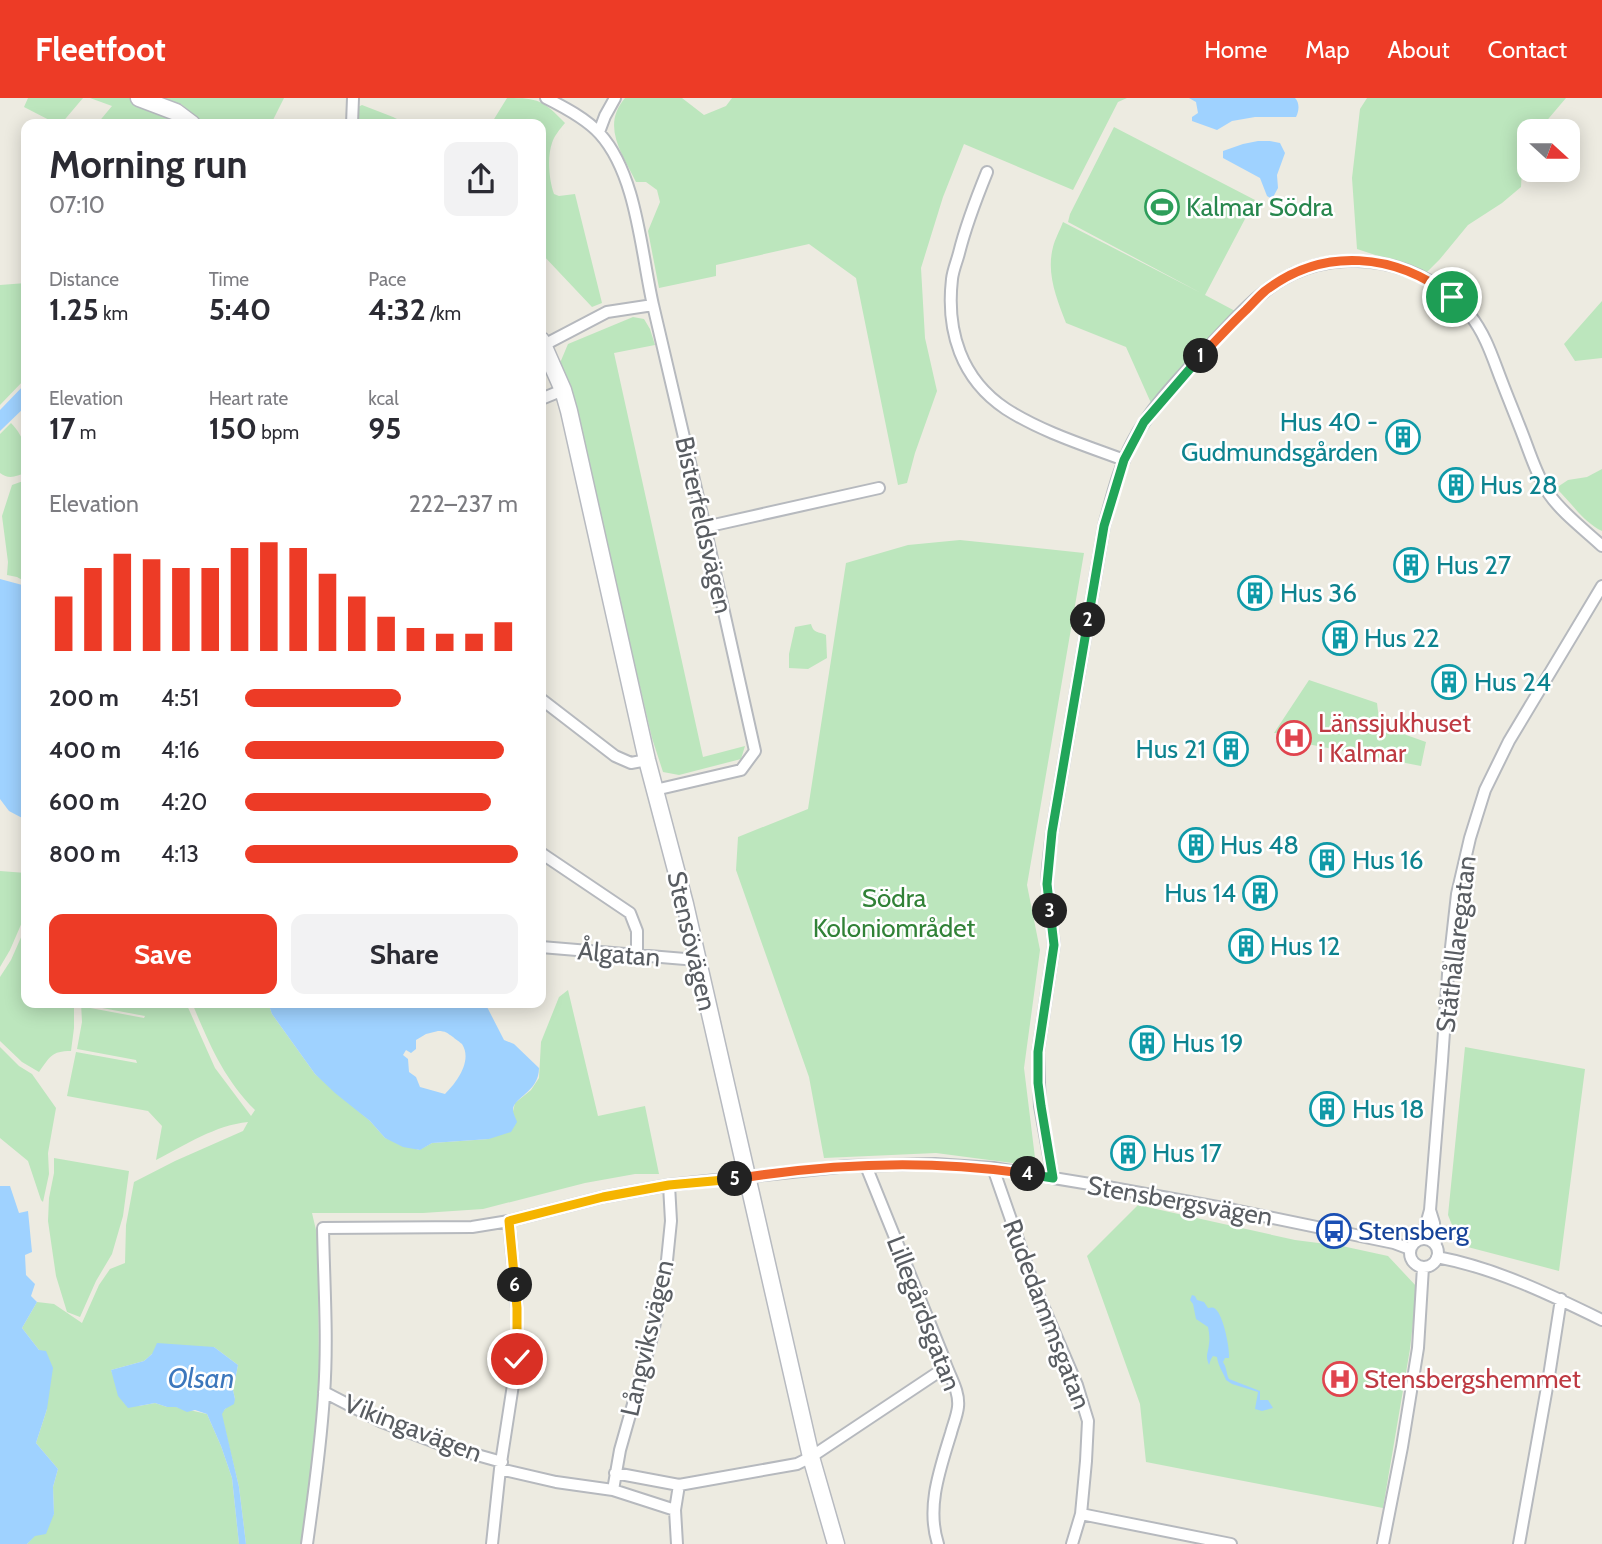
<!DOCTYPE html>
<html lang="en">
<head>
<meta charset="utf-8">
<style>
  body { margin:0; font-family:Cabin,sans-serif; background:#f2f2f3; color:#2b2b33; height:100vh; display:flex; flex-direction:column; font-size:26px; white-space:nowrap }
  * { box-sizing:border-box; margin:0 }
  p { font-size:23px; color:#7c7c81 }
  .icon { flex:none; width:38px; height:38px; fill:none; stroke:currentColor; stroke-width:2; stroke-linecap:round; stroke-linejoin:round }
  .map { position:relative; flex:1; overflow:hidden }
  .details { position:absolute; left:21px; top:21px; width:525px; height:889px; display:flex; flex-direction:column; background:#fff; border-radius:14px; box-shadow:0 4px 18px #0003 }
  .details>* { flex:none }
  .needle { width:46px; rotate:111deg }
  .tools { position:absolute; left:1517px; top:21px; display:grid; gap:14px }
  .tools a { display:grid; place-items:center; width:63px; height:63px; border-radius:14px; background:#fff; box-shadow:0 4px 18px #0003; font-size:35px }
  .pin { position:absolute; display:grid; place-items:center; width:60px; height:60px; color:#fff; margin:-30px; border:4px solid #fff; border-radius:50%; box-shadow:0 2px 7px #0007 }
  .km { position:absolute; width:35px; height:35px; margin:-18px; border-radius:50%; background:#222; color:#fff; font-size:19px; line-height:35px; text-align:center }
  .round { display:grid; place-items:center; flex:none; width:74px; height:74px; border-radius:14px; background:#f2f2f3 }
  .summary { display:flex; align-items:center; justify-content:space-between; height:119px; padding:0 28px }
  h1 { font-size:38px; font-weight:800; line-height:52px }
  .stats { display:grid; grid-template-columns:repeat(3,1fr); gap:10px; height:119px; padding:7px 28px }
  .stats div { display:grid; align-content:center }
  .stats b { font-size:30px; font-weight:800 }
  .stats small { font-size:19px; font-weight:400 }
  .stats p { font-size:19px }
  .chart { height:196px; padding:14px 28px }
  .chart p { display:flex; justify-content:space-between }
  .chart svg { width:100%; height:126px; margin-top:7px; stroke:#ed3b26; stroke-width:6 }
  .primary-button { display:flex; gap:14px; margin-top:auto; padding:14px 28px }
  .primary-button a { flex:1; height:80px; border-radius:14px; background:#ed3b26; color:#fff; font-size:28px; font-weight:800; line-height:80px; text-align:center }
  .primary-button a+a { background:#f2f2f3; color:#2b2b33 }
  ul { padding:0 28px; list-style:none; font-size:23px }
  li { display:grid; grid-template-columns:112px 84px 1fr; align-items:center; height:52px }
  li i { height:18px; border-radius:9px; background:#ed3b26 }
  header { display:flex; align-items:center; gap:42px; box-sizing:border-box; height:98px; padding:0 35px; background:#ed3b26; color:#fff }
  header strong { font-size:33px }
  nav { display:flex; gap:38px; margin-inline-start:auto; font-size:24px }
  .map>svg:first-child { display:block }
</style>
</head>
<body>
<header>
<strong>Fleetfoot</strong>
<nav><a>Home</a><a>Map</a><a>About</a><a>Contact</a></nav>
</header>
<div class="map">
<svg width="1602" height="1446" viewBox="0 0 1602 1446">
  <rect width="100%" height="100%" fill="#edebe1"/>
  <path fill="#bce6bd" d="M28 0H83L61 26H57L24 9Z
    M90 0H284L271 26H205L181 6 170 26H97L112 8Z
    M507 0C538 0 543 2 565 25 560 31 554 38 552 45 547 59 549 82 554 96L559 98 575 96 602 205 592 209 541 155V26H491Z
    M625 0H682L704 17 726 8 732 0H1127L1118 4 1073 92 964 46 943 99 921 170 925 240 937 293 915 355 907 385 898 387 856 180 809 146 716 167V178L659 190 648 133 660 104 657 92 646 84H636C622 55 601 28 625 0Z
    M1367 0H1566L1538 33H1530L1529 43 1523 51 1521 89 1502 105 1468 127 1440 161 1427 174 1357 151 1352 80 1360 11Z
    M362 7 393 19 407 26H356V10Z
    M1114 29 1255 102 1205 197 1237 214 1151 305 1126 249 1066 225C1057 201 1046 176 1053 149 1055 141 1060 132 1063 124L1201 195 1068 124 1070 116Z
    M26 185V280L0 307V187Z
    M1602 203V260L1575 263 1564 246Z
    M633 219 644 221 650 231 655 247 614 255 703 659 745 648 741 661 679 677 663 674 652 640 569 287 560 265 568 246Z
    M11 325C27 342 26 353 26 375 16 378 9 382 0 375V336Z
    M1602 371V433C1583 424 1571 404 1556 390L1568 382 1587 379Z
    M26 382V484L17 479 7 477 8 464 2 418 12 387Z
    M960 442 1084 455 1027 787 1040 852 1024 970 1036 1068 936 1055 824 1060 809 979 736 772 738 739 808 711 846 465 908 447Z
    M811 526C814 536 818 533 826 537L827 560 808 571 789 570V556L795 529Z
    M1309 582 1377 605 1379 621 1395 633 1426 644 1421 668 1297 644 1290 635H1274Z
    M0 773 26 775V815L10 852 0 869Z
    M26 828V905H74V930L71 953C51 953 50 959 39 974L22 964 0 943V879L11 862Z
    M568 892 598 1018 645 1008 659 1076H635L585 1085 483 1111 423 1115H312L320 1149 318 1152 319 1274 318 1344 304 1446H246L239 1389 221 1315 235 1301 233 1292 238 1267 214 1249 152 1256 144 1263 111 1272 124 1305 139 1308 155 1305 167 1309H176L207 1316 221 1348 232 1380 239 1446H27L54 1416 53 1389 58 1371 36 1345 47 1311 39 1252 22 1230 37 1204 54 1206 82 1225 99 1187 110 1171 125 1165 126 1127 134 1084 175 1063 243 1033 248 1024C216 1027 185 1047 156 1062L162 1028 148 1013 67 998 76 954 137 965 136 962 77 951 82 924 81 905H85V909L144 920 145 918 86 907 87 905H186L215 970 251 1018 255 1012C223 980 209 945 192 905H268L272 916 315 976 370 1023 385 1040 419 1052 432 1045 489 1041 513 1013 515 1005 531 992 539 980 541 944 559 899Z
    M0 949 19 968 32 976 56 1010 48 1055 49 1076 43 1104 41 1102 28 1063 0 1040Z
    M1465 949 1585 971 1559 1173 1460 1147 1448 1117Z
    M54 1060 129 1073 123 1118 112 1156 96 1183 80 1219 67 1214 56 1178 48 1123 49 1100 54 1075Z
    M1138 1107 1295 1142 1342 1148 1388 1158 1417 1189 1410 1251 1383 1410 1146 1364 1140 1306 1087 1158Z"/>
  <path fill="#9fd2ff" fill-rule="evenodd" d="M1189 0H1295C1300 5 1299 13 1296 19H1255L1232 23 1217 32 1192 23V19L1198 15 1196 4Z
    M1258 43H1270L1280 45 1285 55 1277 77 1278 90 1272 101 1267 98 1260 80 1223 60V53L1243 46Z
    M26 285V308L0 333V312Z
    M0 481 26 488V722L9 713 0 701Z
    M268 905H485L504 942 514 946 539 970C539 995 512 999 513 1013 514 1017 516 1021 517 1024L511 1034 489 1041 432 1045 420 1052 403 1049 385 1040 370 1023 335 995 315 976 272 916ZM438 933C446 933 447 935 453 939 454 940 461 945 462 946 473 963 456 985 445 996L420 989 416 979 409 974 408 961 403 957 406 952 411 955 416 951V942L426 936Z
    M0 1088H10L19 1115 28 1113 32 1154 25 1157 26 1177 35 1186 31 1198 37 1204 22 1230 39 1252 46 1253 53 1270 47 1311 36 1345 58 1371 53 1389 54 1416 46 1436 35 1438 27 1446H0Z
    M1192 1197 1195 1198 1197 1202 1204 1204 1208 1210C1210 1210 1212 1209 1214 1210 1223 1214 1230 1251 1229 1260H1225L1223 1264C1227 1270 1226 1275 1229 1281L1260 1293V1302H1268L1273 1310 1262 1313 1255 1311 1258 1294 1232 1286 1226 1282C1223 1274 1218 1268 1217 1259L1213 1258 1211 1261 1209 1267C1205 1257 1208 1256 1209 1246 1210 1240 1209 1234 1208 1229L1196 1221 1193 1206 1190 1202Z
    M157 1245 214 1249 238 1267 233 1292 235 1301 234 1306 225 1311 222 1316 239 1389 246 1446H239L232 1380 221 1348 207 1316 195 1312 187 1314 176 1309H167L155 1305 128 1310 118 1298 111 1272 144 1263 152 1256Z"/>
  <g fill="none" stroke-linecap="round" stroke-linejoin="round">
    <g stroke="#b6b9be" stroke-width="14">
      <path id="street" d="M546 0C564 9 587 21 600 36 637 77 641 155 653 207
        M352 26 353 0
        M599 34 605 18 615 0
        M987 74C976 101 966 127 959 155 957 163 953 172 952 181 946 233 961 281 1006 311 1042 334 1084 347 1124 362
        M544 247 607 214 653 207 705 429 755 653 741 672 655 692
        M541 301 563 292
        M705 429 879 390
        M541 601 615 658 631 665 647 662
        M541 755 630 815 637 833V858
        M541 849 697 862
        M866 1068 943 1258C947 1275 960 1291 958 1309 957 1318 953 1327 951 1335 940 1371 926 1409 938 1446
        M993 1070 1032 1182 1077 1287 1088 1323 1086 1363 1081 1416 1072 1446
        M1053 1080 1040 1008 1039 985 1038 954 1054 847 1047 786 1048 769 1052 734 1104 428C1112 399 1119 369 1133 343 1150 311 1177 283 1202 256 1227 230 1252 199 1283 181 1343 146 1427 163 1470 217 1486 237 1493 261 1502 284 1510 305 1519 326 1527 348 1533 364 1539 382 1549 396 1562 415 1585 432 1602 448
        M1430 1112 1434 1125 1436 1148
        M1410 1155a14 14 0 1 1 28 0a14 14 0 1 1-28 0Z
        M1422 1141 1430 1112 1442 963 1448 876 1457 796 1470 740 1485 692 1509 643 1602 488
        M1437 1159C1495 1170 1549 1196 1602 1222
        M324 1294 382 1324 445 1348 502 1364
        M500 1371 556 1384 613 1392 675 1412
        M615 1375 679 1387 797 1366 811 1359 946 1269
        M613 1392 620 1352 652 1239 666 1172 671 1123 669 1087
        M1081 1416 1231 1446
        M307 1446C314 1396 321 1347 324 1297 328 1241 324 1186 323 1130L472 1129 509 1123 603 1099 669 1087 848 1068 935 1066 993 1070 1102 1088 1234 1112 1394 1145 1410 1151
        M492 1446 500 1371 517 1261V1210L509 1123
        M677 1446 675 1412 679 1387
        M1383 1446 1402 1349 1418 1250 1423 1169
        M1519 1446 1549 1278 1561 1201"/>
    </g>
    <g stroke="#b7bac0" stroke-width="19">
      <path id="secondary" d="M139 0 176 14 192 26
        M541 242 563 292 569 313 647 662 685 806 811 1359 836 1446"/>
    </g>
    <use href="#street" stroke="#fff" stroke-width="10"/>
    <use href="#secondary" stroke="#fff" stroke-width="16"/>
  </g>
  <g fill="none" stroke-linecap="round" stroke-linejoin="round">
    <g stroke="#fff" stroke-width="14">
      <path id="split-1" d="M1201 258C1216 243 1230 227 1246 212 1252 206 1258 199 1265 193 1323 148 1396 155 1452 199"/>
    </g>
    <g stroke="#fff" stroke-width="14">
      <path id="split-2" d="M1088 522 1104 428 1124 362 1144 324 1201 258"/>
    </g>
    <g stroke="#fff" stroke-width="14">
      <path id="split-3" d="M1050 813 1047 786 1052 734 1088 522"/>
    </g>
    <g stroke="#fff" stroke-width="14">
      <path id="split-4" d="M1028 1076 1053 1080 1041 1008 1038 985V954L1054 847 1050 813"/>
    </g>
    <g stroke="#fff" stroke-width="14">
      <path id="split-5" d="M735 1081C832 1065 931 1061 1028 1076"/>
    </g>
    <g stroke="#fff" stroke-width="14">
      <path id="split-6" d="M515 1187 509 1123 603 1099 669 1087 735 1081"/>
    </g>
    <g stroke="#fff" stroke-width="14">
      <path id="split-7" d="M515 1187 517 1210V1261"/>
    </g>
    <use href="#split-1" stroke="#f0652b" stroke-width="9"/>
    <use href="#split-2" stroke="#22a559" stroke-width="9"/>
    <use href="#split-3" stroke="#22a559" stroke-width="9"/>
    <use href="#split-4" stroke="#22a559" stroke-width="9"/>
    <use href="#split-5" stroke="#f0652b" stroke-width="9"/>
    <use href="#split-6" stroke="#f5b400" stroke-width="9"/>
    <use href="#split-7" stroke="#f5b400" stroke-width="9"/>
  </g>
  <defs>
    <g id="stadium-ring" transform="scale(1.75)"><circle r="9.5" fill="#fff" stroke="#2e9e5b" stroke-width="1.5"/><path d="M0-5a6.5 5 0 1 0 0 10a6.5 5 0 1 0 0-10ZM-3.5-1.8h7v3.6h-7Z" fill="#2e9e5b"/></g>
    <g id="building-ring" transform="scale(1.75)"><circle r="9.5" fill="#fff" stroke="#0f9aa8" stroke-width="1.5"/><path d="M-4-6H4V6H1V3H-1V6H-4ZM-2.5-4.3h1.7v1.8h-1.7ZM.8-4.3h1.7v1.8H.8ZM-2.5-1h1.7V.8h-1.7ZM.8-1h1.7V.8H.8Z" fill="#0f9aa8"/></g>
    <g id="hospital-ring" transform="scale(1.75)"><circle r="9.5" fill="#fff" stroke="#e0444e" stroke-width="1.5"/><path d="M-5-5h3v3.5h4V-5h3V5h-3V1.5h-4V5h-3Z" fill="#e0444e"/></g>
    <g id="bus-ring" transform="scale(1.75)"><circle r="9.5" fill="#fff" stroke="#1a4fb4" stroke-width="1.5"/><path d="M-5-6H5V4H4V6H2V4H-2V6H-4V4H-5ZM-3.5-4V0h7V-4ZM-3.5 1.2v1.5H-2V1.2ZM2 1.2v1.5H3.5V1.2Z" fill="#1a4fb4"/></g>
  </defs>
  <g fill-rule="evenodd">
    <use href="#stadium-ring" x="1162" y="109"/>
    <use href="#building-ring" x="1403" y="339"/>
    <use href="#building-ring" x="1456" y="387"/>
    <use href="#building-ring" x="1411" y="467"/>
    <use href="#building-ring" x="1255" y="495"/>
    <use href="#building-ring" x="1340" y="540"/>
    <use href="#building-ring" x="1449" y="584"/>
    <use href="#hospital-ring" x="1294" y="640"/>
    <use href="#building-ring" x="1231" y="651"/>
    <use href="#building-ring" x="1196" y="747"/>
    <use href="#building-ring" x="1327" y="762"/>
    <use href="#building-ring" x="1260" y="795"/>
    <use href="#building-ring" x="1246" y="848"/>
    <use href="#building-ring" x="1147" y="945"/>
    <use href="#building-ring" x="1327" y="1011"/>
    <use href="#building-ring" x="1128" y="1055"/>
    <use href="#bus-ring" x="1334" y="1133"/>
    <use href="#hospital-ring" x="1340" y="1281"/>
  </g>
  <g text-anchor="middle" dominant-baseline="central" stroke-width="5" stroke-linejoin="round" paint-order="stroke">
    <g font-size="26" fill="#27864d" stroke="#fff" text-anchor="start">
      <text x="1186" y="109">Kalmar Södra</text>
    </g>
    <g font-size="26" fill="#0d838f" stroke="#fff" text-anchor="start">
      <text x="1378" y="324" text-anchor="end">Hus 40 -<tspan x="1378" dy="30">Gudmundsgården</tspan></text>
      <text x="1480" y="387">Hus 28</text>
      <text x="1436" y="467">Hus 27</text>
      <text x="1280" y="495">Hus 36</text>
      <text x="1364" y="540">Hus 22</text>
      <text x="1474" y="584">Hus 24</text>
      <text x="1206" y="651" text-anchor="end">Hus 21</text>
      <text x="1220" y="747">Hus 48</text>
      <text x="1352" y="762">Hus 16</text>
      <text x="1236" y="795" text-anchor="end">Hus 14</text>
      <text x="1270" y="848">Hus 12</text>
      <text x="1172" y="945">Hus 19</text>
      <text x="1352" y="1011">Hus 18</text>
      <text x="1152" y="1055">Hus 17</text>
    </g>
    <g font-size="26" fill="#595d62" stroke="#fff">
      <text transform="translate(704 427) rotate(77)">Bisterfeldsvägen</text>
      <text transform="translate(692 843) rotate(77)">Stensövägen</text>
      <text transform="translate(1456 846) rotate(-83)">Ståthållaregatan</text>
      <text transform="translate(619 856) rotate(5)">Ålgatan</text>
      <text transform="translate(1180 1103) rotate(10)">Stensbergsvägen</text>
      <text transform="translate(924 1215) rotate(69)">Lillegårdsgatan</text>
      <text transform="translate(1047 1216) rotate(69)">Rudedammsgatan</text>
      <text transform="translate(647 1240) rotate(-77)">Långviksvägen</text>
      <text transform="translate(413 1330) rotate(21)">Vikingavägen</text>
    </g>
    <g font-size="26" fill="#be3a42" stroke="#fff" text-anchor="start">
      <text x="1318" y="625">Länssjukhuset<tspan x="1318" dy="30">i Kalmar</tspan></text>
      <text x="1364" y="1281">Stensbergshemmet</text>
    </g>
    <g font-size="26" fill="#318237" stroke="#fff">
      <text x="894" y="800">Södra<tspan x="894" dy="30">Koloniområdet</tspan></text>
    </g>
    <g font-size="26" fill="#164399" stroke="#fff" text-anchor="start">
      <text x="1358" y="1133">Stensberg</text>
    </g>
    <g font-size="28" font-style="italic" fill="#3c77bc" stroke="#fff">
      <text x="201" y="1280">Olsan</text>
    </g>
  </g>
</svg>
<div class="tools">
<a><svg class="needle" viewBox="-14 -14 28 28"><path d="M0-13l5 13h-10z" fill="#e53935"/><path d="M0 13l5-13h-10z" fill="#7c7c81"/></svg></a>
</div>
<div class="pin" style="left:1452px;top:199px;background:#1e9e55"><svg class="icon" aria-label="arrive" viewBox="0 0 24 24"><path d="M6 21V4h12l-3 4 3 4H6"/></svg></div>
<div class="pin" style="left:517px;top:1261px;background:#d93025"><svg class="icon" aria-label="check" viewBox="0 0 24 24"><path d="M5 12l5 5 9-10"/></svg></div>
<b class="km" style="left:1201px;top:258px">1</b>
<b class="km" style="left:1088px;top:522px">2</b>
<b class="km" style="left:1050px;top:813px">3</b>
<b class="km" style="left:1028px;top:1076px">4</b>
<b class="km" style="left:735px;top:1081px">5</b>
<b class="km" style="left:515px;top:1187px">6</b>
<section class="details">
<div class="summary"><div><h1>Morning run</h1><p>07:10</p></div><a class="round"><svg class="icon" aria-label="share" viewBox="0 0 24 24"><path d="M12 15V3M7 8l5-5 5 5M5 13v7h14v-7"/></svg></a></div>
<div class="stats">
<div><p>Distance</p><b>1.25<small> km</small></b></div>
<div><p>Time</p><b>5:40</b></div>
<div><p>Pace</p><b>4:32<small> /km</small></b></div>
</div>
<div class="stats">
<div><p>Elevation</p><b>17<small> m</small></b></div>
<div><p>Heart rate</p><b>150<small> bpm</small></b></div>
<div><p>kcal</p><b>95</b></div>
</div>
<div class="chart"><p><span>Elevation</span>222–237 m</p>
<svg viewBox="0 0 160 44" preserveAspectRatio="none"><path d="M5 44V25M15 44V15M25 44V10M35 44V12M45 44V15M55 44V15M65 44V8M75 44V6M85 44V8M95 44V17M105 44V25M115 44V32M125 44V36M135 44V38M145 44V38M155 44V34"/></svg>
</div>
<ul>
<li><b>200 m</b>4:51<i style="width:57%"></i></li>
<li><b>400 m</b>4:16<i style="width:95%"></i></li>
<li><b>600 m</b>4:20<i style="width:90%"></i></li>
<li><b>800 m</b>4:13<i style="width:100%"></i></li>
</ul>
<div class="primary-button"><a>Save</a><a>Share</a></div>
</section>
</div>
</body>
</html>
